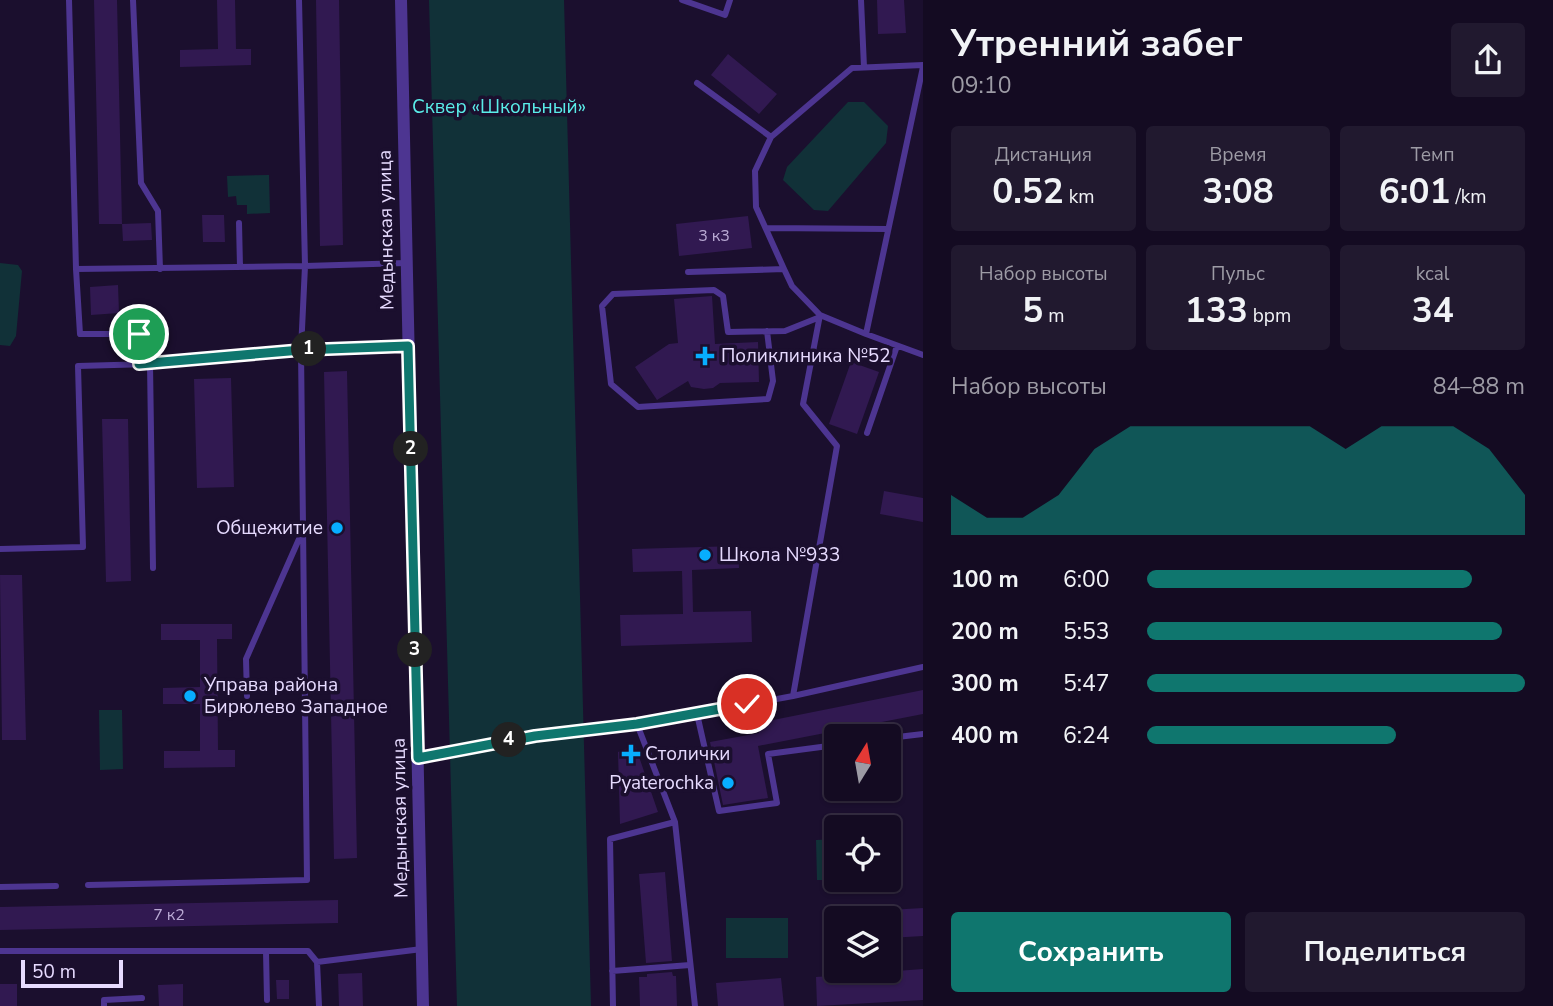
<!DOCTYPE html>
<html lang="ru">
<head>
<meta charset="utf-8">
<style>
  body { margin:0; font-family:"Nunito Sans",sans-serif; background:#21192f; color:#f1f3f6; height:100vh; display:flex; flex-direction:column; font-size:26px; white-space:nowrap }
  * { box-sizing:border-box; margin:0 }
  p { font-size:23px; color:#9d9ba5 }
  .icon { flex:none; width:38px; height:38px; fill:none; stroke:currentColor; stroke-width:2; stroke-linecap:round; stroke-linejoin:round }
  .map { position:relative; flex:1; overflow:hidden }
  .drawer { display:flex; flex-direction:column; background:#140b22; width:630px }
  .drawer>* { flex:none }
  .needle { width:46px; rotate:11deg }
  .tools { position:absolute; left:824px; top:724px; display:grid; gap:14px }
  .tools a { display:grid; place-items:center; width:77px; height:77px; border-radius:7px; background:#140b22; box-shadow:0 2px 5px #0004,0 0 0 2px #332b40; font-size:35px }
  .scale { position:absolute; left:21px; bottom:18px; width:102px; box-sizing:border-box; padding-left:7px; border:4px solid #e7dbff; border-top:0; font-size:19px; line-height:24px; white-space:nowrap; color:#e7dbff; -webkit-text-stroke:5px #1b0f2e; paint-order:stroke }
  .pin { position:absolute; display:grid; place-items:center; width:60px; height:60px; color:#fff; margin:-30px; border:4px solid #fff; border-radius:50%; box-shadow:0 2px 7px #0007 }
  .km { position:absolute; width:35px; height:35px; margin:-18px; border-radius:50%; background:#222; color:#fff; font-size:19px; line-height:35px; text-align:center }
  .round { display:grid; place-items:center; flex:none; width:74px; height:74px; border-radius:7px; background:#21192f }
  .headline { display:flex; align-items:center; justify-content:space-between; height:119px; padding:0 28px }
  h1 { font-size:38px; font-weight:700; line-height:52px }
  .figures { display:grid; grid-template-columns:repeat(3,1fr); gap:10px; height:119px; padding:7px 28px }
  .figures div { display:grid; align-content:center; border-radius:7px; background:#21192f; text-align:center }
  .figures b { font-size:35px; font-weight:700 }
  .figures small { font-size:19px; font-weight:400 }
  .figures p { font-size:19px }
  .chart { height:196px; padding:14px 28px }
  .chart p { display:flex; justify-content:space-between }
  .chart svg { width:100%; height:126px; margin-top:7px; fill:#0f766e; opacity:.7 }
  .button { display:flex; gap:14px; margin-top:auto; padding:14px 28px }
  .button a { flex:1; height:80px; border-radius:7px; background:#0f766e; color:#fff; font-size:28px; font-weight:700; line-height:80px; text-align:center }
  .button a+a { background:#21192f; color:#f1f3f6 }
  ul { padding:0 28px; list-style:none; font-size:23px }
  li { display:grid; grid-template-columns:112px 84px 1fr; align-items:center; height:52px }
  li i { height:18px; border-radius:9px; background:#0f766e }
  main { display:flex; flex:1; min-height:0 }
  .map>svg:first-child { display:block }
</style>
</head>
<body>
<main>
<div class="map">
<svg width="923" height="1006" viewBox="0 0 923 1006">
  <rect width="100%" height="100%" fill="#1b0f2e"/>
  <path fill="#113138" d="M429 0H564L591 1006H457Z
    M848 102H864L888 126 886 143 828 211 814 210 783 180 787 167Z
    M269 175 270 213 247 214V205H237L236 196 228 197 227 176Z
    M0 263 18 265 22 271 16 336 10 346 0 345Z
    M99 710H122L123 769 100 770Z
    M836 839V880H817L816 840Z
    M726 918H788V958H726Z"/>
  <path fill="#311951" d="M94 0H117L122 224H99Z
    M217 0H235L236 49H251V65L180 67V50L218 49Z
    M316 0H339L343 245 320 246Z
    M877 0H904L906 33 878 34Z
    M728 54 777 94 759 114 711 75Z
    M202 215H224L225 242H203Z
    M748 216 752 248 679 256 676 224Z
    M151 223 152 240 123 241 122 224Z
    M118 285 119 313 91 315 90 287Z
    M712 296 715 344 758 342 759 382 720 383 713 388 704 389 691 387 688 381 657 400 635 367 669 344 678 343 674 299Z
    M851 362 879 372 857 434 829 424Z
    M347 371 357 858 334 859 324 372Z
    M231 378 234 487 197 488 194 379Z
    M102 419H128L131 581 106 582Z
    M884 491 923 498V522L880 514Z
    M738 546 739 568 692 570 693 612 751 611 752 642 621 646 620 615 683 614 682 571 633 572 632 549Z
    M0 575H22L26 740H2Z
    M161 624H232V639H217L218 750H235V767L164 768V751H200V704H163V688L200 687V640H161Z
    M923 690V714L758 746 768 798 723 805 710 742 759 733 758 723Z
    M635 745 658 812 620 824 618 752Z
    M665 872 672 961 646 963 639 874Z
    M338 900V923L0 930V907Z
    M923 908V936L889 938V910Z
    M923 969V1000L817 1006 816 977Z
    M672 972 673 976H676L677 1006H640L639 977H647V974Z
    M362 973 363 1006H339L338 974Z
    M781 978 784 1006H718L716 983Z
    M276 980H289V999H277Z
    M0 984H17V1006H0Z
    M183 984V1006H159L158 985Z"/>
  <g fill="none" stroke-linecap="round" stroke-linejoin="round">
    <path stroke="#4d3591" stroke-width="6" d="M69 0 76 269 305 266 301 350 307 880 88 885
      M133 0 141 183 158 211 160 269
      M299 0 305 266 406 263
      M682 0 725 15 730 0
      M861 0 864 67
      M697 83 771 137
      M239 223 240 267
      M766 228 888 229
      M76 269 80 334H139V364
      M688 272 784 269
      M820 315 792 286 784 269 756 207 755 171 771 137 852 68 923 65
      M767 331 773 381 768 399 638 407 611 384 602 306 613 294 714 290 723 296 728 332 785 331 820 317
      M866 334 923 355
      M150 364 153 568
      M867 433 897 346
      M0 549 83 547 78 366 150 364 301 350 408 346
      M247 696 246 659 303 530
      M793 696 837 446 803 404 820 315 866 334 923 67
      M697 714 719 811 777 803 768 754 836 745
      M637 724 675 822 695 1006
      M889 738 923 734
      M418 758 535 736 637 724 697 714 793 696 923 667
      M0 887 56 886
      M0 951H308L317 962
      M266 951 267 1000
      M612 971 690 965
      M104 1006V1000L142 998
      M319 1006 317 962 422 949
      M613 1006 610 839 675 822"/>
    <path stroke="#4d3591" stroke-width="12" d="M401 0 423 1006"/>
  </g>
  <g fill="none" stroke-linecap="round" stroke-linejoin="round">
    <g stroke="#fff" stroke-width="14">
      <path id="route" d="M139 334V364L301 350 408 346 418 758 535 736 637 724 747 704"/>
    </g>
    <use href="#route" stroke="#0f766e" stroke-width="9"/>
  </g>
  <g fill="#07aeff" stroke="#1b0f2e" stroke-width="2.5">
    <path d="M701.5 345.5h7v7h7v7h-7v7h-7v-7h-7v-7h7z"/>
    <circle cx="337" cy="528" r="7"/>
    <circle cx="705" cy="555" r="7"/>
    <circle cx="190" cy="696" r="7"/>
    <path d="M627.5 743.5h7v7h7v7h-7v7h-7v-7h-7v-7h7z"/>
    <circle cx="728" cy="783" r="7"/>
  </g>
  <g text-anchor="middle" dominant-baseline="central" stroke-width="7" stroke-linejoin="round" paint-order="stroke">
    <g font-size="16" fill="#baaad4">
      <text x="714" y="236">3 к3</text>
      <text x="169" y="915">7 к2</text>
    </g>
    <g font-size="19" fill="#5aede9" stroke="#1b0f2e">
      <text x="499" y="107">Сквер «Школьный»</text>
    </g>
    <g font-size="19" fill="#e7dbff" stroke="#1b0f2e">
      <text transform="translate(386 230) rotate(-91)">Медынская улица</text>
      <text transform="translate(400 818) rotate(-91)">Медынская улица</text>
    </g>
    <g font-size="19" fill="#e7dbff" stroke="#1b0f2e" text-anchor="start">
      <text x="721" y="356">Поликлиника №52</text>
      <text x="323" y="528" text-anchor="end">Общежитие</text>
      <text x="719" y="555">Школа №933</text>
      <text x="204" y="685">Управа района<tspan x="204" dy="22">Бирюлево Западное</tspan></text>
      <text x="645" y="754">Столички</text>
      <text x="714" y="783" text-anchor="end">Pyaterochka</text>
    </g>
  </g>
</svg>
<div class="tools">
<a><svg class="needle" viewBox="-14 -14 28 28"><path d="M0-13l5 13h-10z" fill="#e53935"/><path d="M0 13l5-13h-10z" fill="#9d9ba5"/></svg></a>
<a><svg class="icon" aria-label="locate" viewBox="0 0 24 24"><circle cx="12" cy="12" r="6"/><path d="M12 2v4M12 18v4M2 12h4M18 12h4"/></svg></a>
<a><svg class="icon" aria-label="layers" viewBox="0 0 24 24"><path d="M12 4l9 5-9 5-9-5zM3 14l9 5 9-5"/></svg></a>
</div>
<div class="scale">50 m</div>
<div class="pin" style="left:139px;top:334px;background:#1e9e55"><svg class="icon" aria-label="arrive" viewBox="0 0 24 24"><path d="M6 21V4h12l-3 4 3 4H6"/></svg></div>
<div class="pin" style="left:747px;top:704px;background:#d93025"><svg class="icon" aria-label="check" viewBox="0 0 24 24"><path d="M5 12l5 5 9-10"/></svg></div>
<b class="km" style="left:309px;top:349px">1</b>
<b class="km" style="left:411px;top:449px">2</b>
<b class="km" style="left:415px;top:650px">3</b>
<b class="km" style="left:509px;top:740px">4</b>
</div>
<section class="drawer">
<div class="headline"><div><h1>Утренний забег</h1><p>09:10</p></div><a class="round"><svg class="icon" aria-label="share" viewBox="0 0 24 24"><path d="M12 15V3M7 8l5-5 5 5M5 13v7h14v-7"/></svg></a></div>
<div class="figures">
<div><p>Дистанция</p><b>0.52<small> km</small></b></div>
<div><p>Время</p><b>3:08</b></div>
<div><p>Темп</p><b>6:01<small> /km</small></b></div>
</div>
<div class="figures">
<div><p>Набор высоты</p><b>5<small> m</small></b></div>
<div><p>Пульс</p><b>133<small> bpm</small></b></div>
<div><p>kcal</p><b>34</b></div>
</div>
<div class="chart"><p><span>Набор высоты</span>84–88 m</p>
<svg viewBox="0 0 160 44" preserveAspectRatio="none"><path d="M0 44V30L10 38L20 38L30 30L40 14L50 6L60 6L70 6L80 6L90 6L100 6L110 14L120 6L130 6L140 6L150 14L160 30V44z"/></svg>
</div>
<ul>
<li><b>100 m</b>6:00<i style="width:86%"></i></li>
<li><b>200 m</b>5:53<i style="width:94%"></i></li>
<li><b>300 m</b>5:47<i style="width:100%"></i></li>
<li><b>400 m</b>6:24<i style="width:66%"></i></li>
</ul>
<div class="button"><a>Сохранить</a><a>Поделиться</a></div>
</section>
</main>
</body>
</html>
